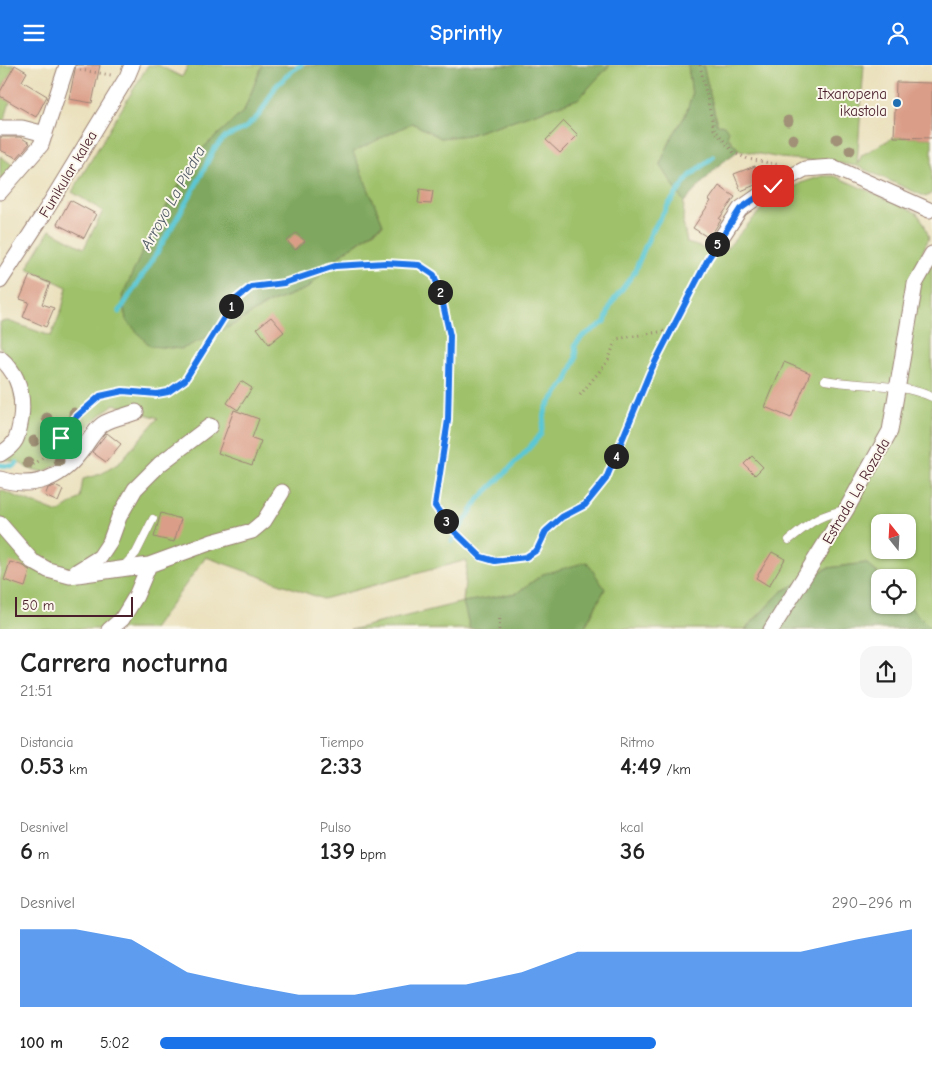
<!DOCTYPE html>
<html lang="es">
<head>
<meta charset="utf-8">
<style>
  body { margin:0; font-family:"Comic Neue",sans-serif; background:#f6f6f6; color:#222; height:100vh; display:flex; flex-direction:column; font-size:19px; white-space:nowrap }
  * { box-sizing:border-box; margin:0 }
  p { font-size:16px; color:#767676 }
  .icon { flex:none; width:28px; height:28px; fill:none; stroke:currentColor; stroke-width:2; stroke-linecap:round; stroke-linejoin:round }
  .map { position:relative; height:564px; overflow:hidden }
  .sheet { display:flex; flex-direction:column; background:#fff; flex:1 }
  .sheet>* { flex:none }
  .needle { width:32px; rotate:342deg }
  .fabs { position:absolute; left:871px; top:449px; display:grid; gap:10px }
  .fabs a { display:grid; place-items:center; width:45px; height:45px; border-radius:10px; background:#fff; box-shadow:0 1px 4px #0004; font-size:25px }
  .scale { position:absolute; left:15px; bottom:12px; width:118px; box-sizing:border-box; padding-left:5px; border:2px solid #4a1f2b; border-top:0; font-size:14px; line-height:18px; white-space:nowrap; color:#4a1f2b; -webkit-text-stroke:4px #fbf7ec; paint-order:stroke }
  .pin { position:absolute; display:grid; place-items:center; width:42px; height:42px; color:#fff; margin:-21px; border-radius:10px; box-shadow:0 2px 8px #0006 }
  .km { position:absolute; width:25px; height:25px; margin:-12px; border-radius:50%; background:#222; color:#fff; font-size:14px; line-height:25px; text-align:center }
  .round { display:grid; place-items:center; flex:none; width:52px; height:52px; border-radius:15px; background:#f6f6f6 }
  .head { display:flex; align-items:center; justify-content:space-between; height:85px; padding:0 20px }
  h1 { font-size:28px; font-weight:700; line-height:38px }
  .stats { display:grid; grid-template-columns:repeat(3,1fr); gap:8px; height:85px; padding:5px 20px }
  .stats div { display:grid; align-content:center }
  .stats b { font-size:25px; font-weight:700 }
  .stats small { font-size:14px; font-weight:400 }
  .stats p { font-size:14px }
  .chart { height:140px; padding:10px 20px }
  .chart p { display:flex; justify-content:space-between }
  .chart svg { width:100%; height:90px; margin-top:5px; fill:#1a73e8; opacity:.7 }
  ul { padding:0 20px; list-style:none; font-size:16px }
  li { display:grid; grid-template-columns:80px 60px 1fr; align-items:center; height:38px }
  li i { height:12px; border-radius:6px; background:#1a73e8 }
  header { display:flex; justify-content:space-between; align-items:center; height:65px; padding:0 20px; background:#1a73e8; color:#fff; font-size:22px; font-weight:700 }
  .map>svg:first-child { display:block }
</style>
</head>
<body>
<header><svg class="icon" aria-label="menu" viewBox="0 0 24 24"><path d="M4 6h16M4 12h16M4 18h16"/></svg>Sprintly<svg class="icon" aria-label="person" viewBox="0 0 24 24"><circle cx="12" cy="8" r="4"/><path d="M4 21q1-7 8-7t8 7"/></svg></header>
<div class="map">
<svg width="932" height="565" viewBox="0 0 932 565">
  <rect width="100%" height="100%" fill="#fbf7ec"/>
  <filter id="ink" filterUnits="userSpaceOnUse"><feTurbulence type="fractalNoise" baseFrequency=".02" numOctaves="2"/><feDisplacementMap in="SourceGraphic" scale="10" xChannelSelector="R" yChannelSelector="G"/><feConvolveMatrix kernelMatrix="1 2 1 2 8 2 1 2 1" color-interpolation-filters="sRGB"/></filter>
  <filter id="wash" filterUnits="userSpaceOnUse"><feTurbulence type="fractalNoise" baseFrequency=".0096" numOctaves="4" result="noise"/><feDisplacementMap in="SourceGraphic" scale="20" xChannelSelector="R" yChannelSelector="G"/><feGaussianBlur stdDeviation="1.12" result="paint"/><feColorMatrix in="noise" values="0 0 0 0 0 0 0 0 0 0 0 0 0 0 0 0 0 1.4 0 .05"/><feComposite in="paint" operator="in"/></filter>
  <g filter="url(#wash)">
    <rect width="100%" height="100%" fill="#eae0bc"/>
    <path fill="#9fc16b" stroke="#74704b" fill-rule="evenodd" d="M0 0H15L0 27Z
      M148 0H158L182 12 188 0H262L244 46 203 83 173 130 143 185 233 260 267 239 308 223 339 191 383 160 352 87 412 58 441 73 468 70 578 34 610 0H688L692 30 685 51 673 70 660 99 684 137 683 157 687 178 722 189 767 138 801 118 822 111H835L917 148 924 158 929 173 921 190 932 196V564L908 540V512H882L866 498 828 503 781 527 745 564H588L585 562 605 524 543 509 517 528 464 537 470 564 350 565 463 537 467 495 323 534 206 492 153 564H0V425L58 448 80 433 83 414 101 409 119 398 158 353 114 339 91 358 60 398 43 407 27 403 20 398 2 394 23 363 5 289 0 281V257L8 256 51 271 62 244 67 222 27 203 50 165 84 183 103 146 72 127ZM880 458H908V485H880Z
      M703 0H864L857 100 862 90 894 72 932 73V128L926 132 857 101 830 97 780 93 739 85 717 59Z
      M0 31 10 37 3 60H0Z
      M0 91 14 101 0 115Z"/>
    <path fill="#7fa75f" stroke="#646345" d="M262 0H610L578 34 468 70 441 73 412 58 353 87 383 159 339 191 308 223 267 239 233 260 182 284 150 281 126 255 122 231 143 185 173 130 203 83 244 46Z
      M688 0H703L717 59 724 60 728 66V73L739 85 719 100 684 137 660 99 673 70 685 51 692 30Z
      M587 497 605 524 585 561 588 564H470L463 537 517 528 543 509Z
      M866 498 882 512H880V540H908L932 564 745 565 781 527 828 503Z"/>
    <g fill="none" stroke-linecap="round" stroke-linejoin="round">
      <path stroke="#5bc7d4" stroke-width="5" d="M119 247 155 191 195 122 214 84 225 72 244 64 260 49 276 21 293 5 301 0
        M0 400 13 401 17 398
        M452 476 479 434 522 391 541 369 546 343 567 315 576 293 575 280 583 271 605 257 611 239 634 208 651 168 668 140 690 111 713 92"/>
    </g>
    <g id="blocks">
      <path fill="#da9d87" d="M15 0 27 7 22 16 47 31 36 52 0 31V27Z
        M76 0H100L92 38 69 34Z
        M896 17 932 18V73L894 72Z
        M564 56 578 70 560 88 546 75Z
        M0 72H20L30 78 17 93 0 85Z
        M755 101 762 117 741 126 734 109Z
        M719 121 735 132 719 154 721 155 709 173 693 163 711 136 709 135Z
        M420 124 433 126 431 139 418 138Z
        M70 135 96 149 84 173 57 159Z
        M296 168 305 176 295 185 287 176Z
        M30 210 50 218 42 239 54 243 46 262 23 252 29 237 20 234Z
        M271 252 284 267 269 279 257 263Z
        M784 297 810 308 791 353 765 342Z
        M241 316 252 323 238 345 227 338Z
        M234 345 259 354 252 373 261 376 252 400 218 388Z
        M107 368 121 379 106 397 92 387Z
        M752 391 763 402 755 410 744 399Z
        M55 421 63 425 58 437 45 431 48 423Z
        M161 448 181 454 174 477 154 472Z
        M772 487 785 494 769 521 756 513Z
        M10 497 24 501 30 506 25 522 4 515Z"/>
    </g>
  </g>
  <g filter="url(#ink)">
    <use href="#blocks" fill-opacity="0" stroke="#9a8074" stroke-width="1"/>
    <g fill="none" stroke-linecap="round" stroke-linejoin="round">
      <g stroke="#9a8074" stroke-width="9">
        <path id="lane" d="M825 315C861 322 898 317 932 332
          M789 475C810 458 818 450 846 445
          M122 503 136 488 153 454"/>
      </g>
      <g stroke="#9a8074" stroke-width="17">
        <path id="street" d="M0 63H22L45 69
          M0 127 41 80 67 0
          M719 176 740 144 773 121 805 104 833 102 929 145
          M0 216 43 150 127 12 132 0
          M0 293C19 309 24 330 21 354 18 372 17 379 0 389
          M0 414C32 424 59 415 79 389 87 380 93 366 103 359 112 353 126 351 136 347
          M0 459 32 496 48 505 70 511 149 500 212 477 252 466 264 456 282 427
          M76 507 100 492 110 477 119 452 135 424 160 399 210 361
          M109 565 122 554 136 531 149 500
          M771 565 846 445 890 366 915 219 932 189"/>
      </g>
      <path stroke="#9a8074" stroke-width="3" stroke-dasharray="1 4" stroke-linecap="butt" d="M700 0 714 64 734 88 748 94 780 100
        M80 5 111 10
        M580 330 608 296 616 274 671 265
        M30 403 31 401 52 387 76 352 100 331 123 326 157 329 167 327 185 315 235 235 251 222 284 218 335 201 386 198 419 199 434 211 441 230 449 271 448 355 435 441 450 462 481 493 495 495 526 492 537 485 546 466 562 452 585 440 606 414 650 307 712 187
        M499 565 500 550"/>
      <use href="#lane" stroke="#fff" stroke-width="8"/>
      <use href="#street" stroke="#fff" stroke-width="15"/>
    </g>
    <g fill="#a09177">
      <circle cx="788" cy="56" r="5.5"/>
      <circle cx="793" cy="74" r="5.5"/>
      <circle cx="837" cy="74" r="5.5"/>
      <circle cx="850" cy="85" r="5.5"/>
      <circle cx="74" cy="348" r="5.5"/>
      <circle cx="47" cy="353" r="5.5"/>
      <circle cx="66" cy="358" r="5.5"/>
      <circle cx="54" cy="375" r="5.5"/>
      <circle cx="34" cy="376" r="5.5"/>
      <circle cx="59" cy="396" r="5.5"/>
      <circle cx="28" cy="398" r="5.5"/>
    </g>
  </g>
  <g fill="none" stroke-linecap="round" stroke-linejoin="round" filter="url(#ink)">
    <g stroke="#fff" stroke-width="10">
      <path id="route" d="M61 373 76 352 100 331 123 326 157 329 168 327 185 315 235 235 251 222 284 218 335 201 386 198 419 200 434 210 441 230 450 271 448 355 435 441 450 462 481 492 495 496 526 492 537 485 546 466 562 452 585 440 606 414 650 307 708 194 740 144 773 121"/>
    </g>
    <use href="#route" stroke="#1a73e8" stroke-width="6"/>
  </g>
  <circle fill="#1f6fb2" stroke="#fbf7ec" stroke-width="2" cx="897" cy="38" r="5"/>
  <g text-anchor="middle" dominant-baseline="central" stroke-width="4" stroke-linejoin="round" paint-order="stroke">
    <g font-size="15" fill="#4a1f2b" stroke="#fbf7ec" text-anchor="end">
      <text x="887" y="29">Itxaropena<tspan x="887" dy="17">ikastola</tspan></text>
    </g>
    <g font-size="15" fill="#4a1f2b" stroke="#fbf7ec">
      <text transform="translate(68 109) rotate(-59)">Funikular kalea</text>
      <text transform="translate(856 426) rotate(-60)">Estrada La Rozada</text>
    </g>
    <g font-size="16" font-style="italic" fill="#505a66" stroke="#fbf7ec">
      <text transform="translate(173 133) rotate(-61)">Arroyo La Piedra</text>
    </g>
  </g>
</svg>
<div class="fabs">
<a><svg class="needle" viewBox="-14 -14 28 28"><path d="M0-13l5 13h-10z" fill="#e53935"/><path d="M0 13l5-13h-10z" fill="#767676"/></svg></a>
<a><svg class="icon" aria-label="locate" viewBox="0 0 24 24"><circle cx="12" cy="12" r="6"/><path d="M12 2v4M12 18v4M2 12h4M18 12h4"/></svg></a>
</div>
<div class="scale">50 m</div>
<div class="pin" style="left:61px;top:373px;background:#1e9e55"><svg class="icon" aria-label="arrive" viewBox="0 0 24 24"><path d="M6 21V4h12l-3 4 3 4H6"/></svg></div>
<div class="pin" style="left:773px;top:121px;background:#d93025"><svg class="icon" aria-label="check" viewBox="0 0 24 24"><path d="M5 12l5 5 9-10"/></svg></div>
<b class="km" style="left:231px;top:241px">1</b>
<b class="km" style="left:440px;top:227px">2</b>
<b class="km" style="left:446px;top:456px">3</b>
<b class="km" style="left:616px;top:391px">4</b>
<b class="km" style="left:717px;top:179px">5</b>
</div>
<section class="sheet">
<div class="head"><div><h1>Carrera nocturna</h1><p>21:51</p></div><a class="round"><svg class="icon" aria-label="share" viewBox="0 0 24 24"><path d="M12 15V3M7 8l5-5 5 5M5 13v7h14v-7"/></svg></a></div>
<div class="stats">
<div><p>Distancia</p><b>0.53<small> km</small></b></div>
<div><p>Tiempo</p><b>2:33</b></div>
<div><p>Ritmo</p><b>4:49<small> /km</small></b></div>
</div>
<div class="stats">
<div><p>Desnivel</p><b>6<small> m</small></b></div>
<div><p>Pulso</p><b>139<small> bpm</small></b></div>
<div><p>kcal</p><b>36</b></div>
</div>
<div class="chart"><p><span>Desnivel</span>290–296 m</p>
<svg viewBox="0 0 160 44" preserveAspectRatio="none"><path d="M0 44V6L10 6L20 11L30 27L40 33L50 38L60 38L70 33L80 33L90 27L100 17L110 17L120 17L130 17L140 17L150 11L160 6V44z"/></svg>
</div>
<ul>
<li><b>100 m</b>5:02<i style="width:66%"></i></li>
</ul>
</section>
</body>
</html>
